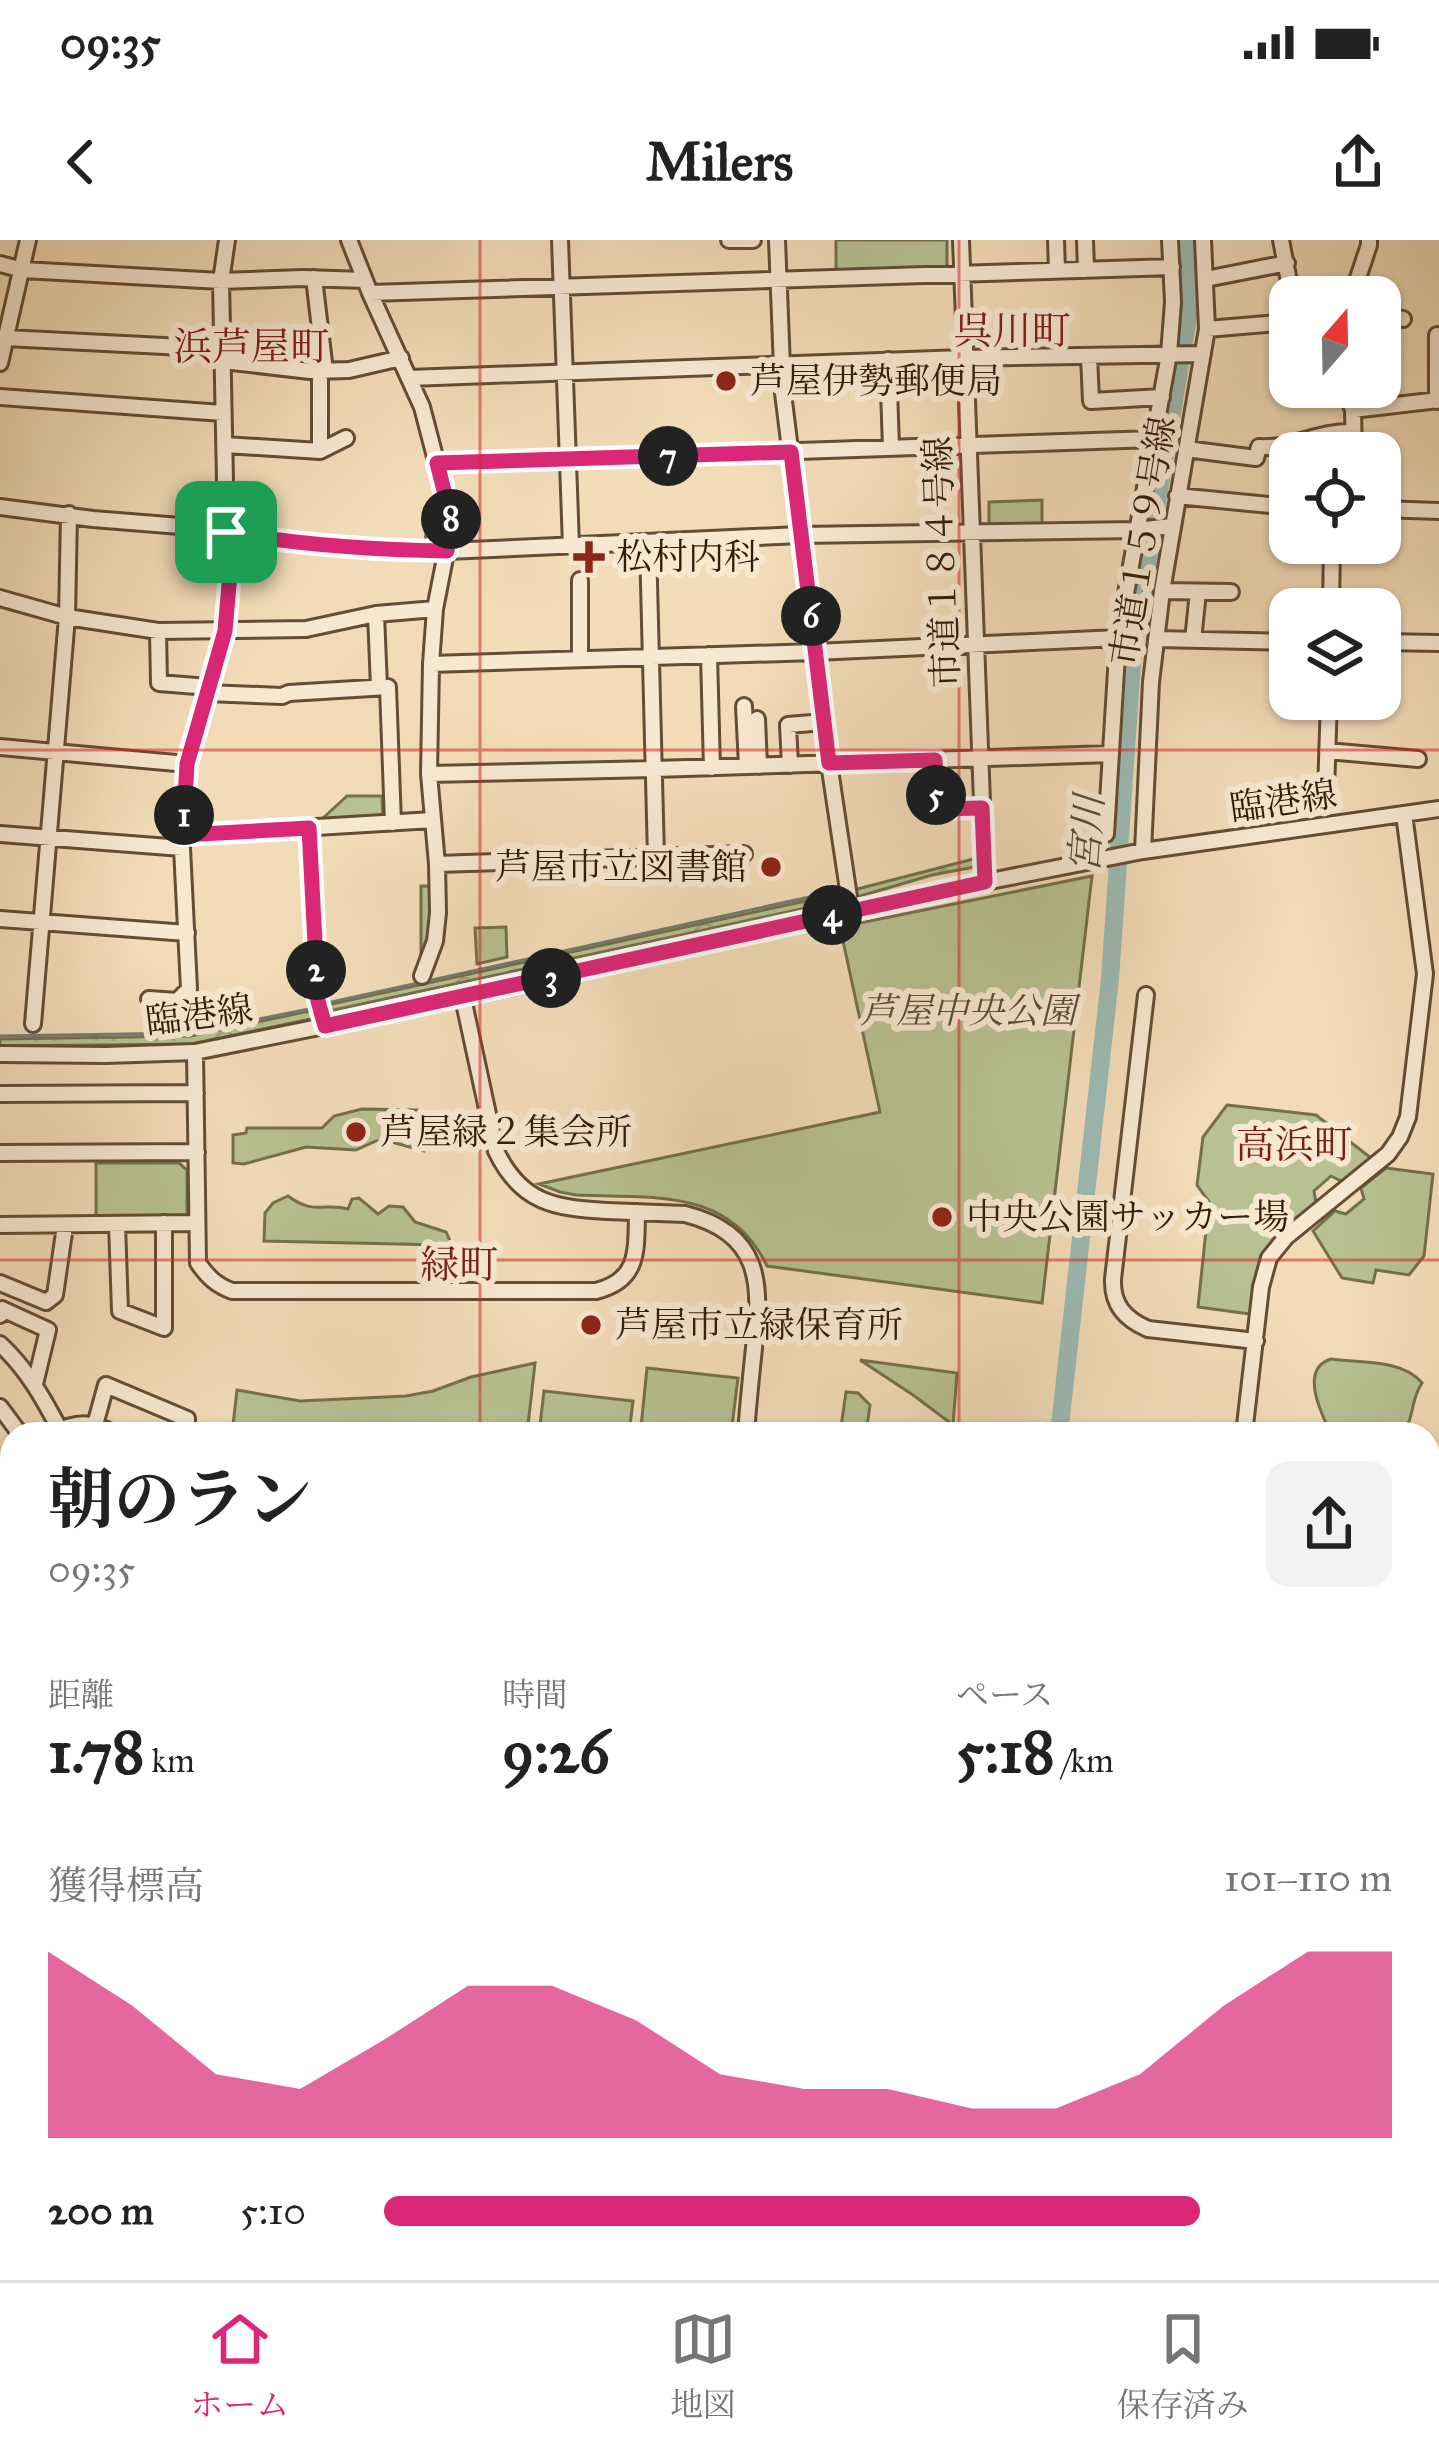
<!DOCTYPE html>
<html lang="ja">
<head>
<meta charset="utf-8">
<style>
  body { margin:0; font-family:"IM FELL Great Primer","Noto Serif JP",serif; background:#f2f2f2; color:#222; height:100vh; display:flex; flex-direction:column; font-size:45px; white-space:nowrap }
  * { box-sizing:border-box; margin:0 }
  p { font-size:39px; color:#767676 }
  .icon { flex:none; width:66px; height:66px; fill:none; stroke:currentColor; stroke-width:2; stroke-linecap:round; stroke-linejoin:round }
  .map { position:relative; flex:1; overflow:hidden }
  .panel { position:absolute; left:0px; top:1182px; width:1440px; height:858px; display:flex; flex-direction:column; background:#fff; border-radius:36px 36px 0 0; box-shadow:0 3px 9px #0004 }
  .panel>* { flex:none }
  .needle { width:78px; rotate:20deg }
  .controls { position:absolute; left:1269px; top:36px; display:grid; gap:24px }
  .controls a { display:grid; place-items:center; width:132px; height:132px; border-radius:24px; background:#fff; box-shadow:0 3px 9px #0004; font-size:60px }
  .pin { position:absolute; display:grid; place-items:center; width:102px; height:102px; color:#fff; margin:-51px; border-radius:24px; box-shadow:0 6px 18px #0006 }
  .km { position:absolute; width:60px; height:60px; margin:-30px; border-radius:50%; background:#222; color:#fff; font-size:33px; line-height:60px; text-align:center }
  .round { display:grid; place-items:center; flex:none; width:126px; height:126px; border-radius:24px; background:#f2f2f2 }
  .head { display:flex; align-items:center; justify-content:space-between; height:204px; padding:0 48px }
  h1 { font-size:66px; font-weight:700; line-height:90px }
  .figures { display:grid; grid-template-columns:repeat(3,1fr); gap:18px; height:204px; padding:12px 48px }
  .figures div { display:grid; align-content:center }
  .figures b { font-size:60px; font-weight:700 }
  .figures small { font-size:33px; font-weight:400 }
  .figures p { font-size:33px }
  .chart { height:336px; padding:24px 48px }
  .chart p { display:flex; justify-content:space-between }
  .chart svg { width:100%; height:216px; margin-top:12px; fill:#db2777; opacity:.7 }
  ul { padding:0 48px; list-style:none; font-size:39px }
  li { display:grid; grid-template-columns:192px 144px 1fr; align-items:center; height:90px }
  li i { height:30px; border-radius:15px; background:#db2777 }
  .status { display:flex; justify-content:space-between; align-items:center; height:84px; padding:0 60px; background:#fff; direction:ltr }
  .status svg { height:33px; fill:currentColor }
  header { display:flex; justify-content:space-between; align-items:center; height:156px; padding:0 48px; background:#fff; font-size:54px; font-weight:700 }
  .menu { display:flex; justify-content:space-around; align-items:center; height:168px; border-top:3px solid #e0e0e0; background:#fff; font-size:33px; color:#767676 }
  .menu a { display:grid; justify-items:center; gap:6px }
  .menu .active { color:#db2777 }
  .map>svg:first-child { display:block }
</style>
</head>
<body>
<div class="status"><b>09:35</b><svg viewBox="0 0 49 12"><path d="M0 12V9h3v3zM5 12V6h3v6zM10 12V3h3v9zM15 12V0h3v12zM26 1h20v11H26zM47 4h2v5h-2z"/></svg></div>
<header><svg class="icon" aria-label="back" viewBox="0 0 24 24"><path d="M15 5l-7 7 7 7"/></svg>Milers<svg class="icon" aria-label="share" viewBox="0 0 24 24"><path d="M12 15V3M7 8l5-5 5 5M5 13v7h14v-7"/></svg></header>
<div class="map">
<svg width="1439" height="2040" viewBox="0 0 1439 2040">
  <defs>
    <pattern id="forest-crowns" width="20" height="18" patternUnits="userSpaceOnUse" patternTransform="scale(3)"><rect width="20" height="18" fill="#b7c191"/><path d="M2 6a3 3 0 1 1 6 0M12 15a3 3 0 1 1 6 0" fill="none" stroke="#9ea57c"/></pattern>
    <pattern id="water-rules" width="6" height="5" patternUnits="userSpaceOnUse" patternTransform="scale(3)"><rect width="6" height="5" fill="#9cbab4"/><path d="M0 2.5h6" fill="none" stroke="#879f99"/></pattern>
  </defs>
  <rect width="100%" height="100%" fill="#f2dcb8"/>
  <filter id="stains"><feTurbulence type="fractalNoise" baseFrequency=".00167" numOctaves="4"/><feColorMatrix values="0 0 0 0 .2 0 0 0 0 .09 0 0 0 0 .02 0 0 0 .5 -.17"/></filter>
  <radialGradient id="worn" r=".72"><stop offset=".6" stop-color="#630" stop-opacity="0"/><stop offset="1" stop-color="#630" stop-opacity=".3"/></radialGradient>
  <path fill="url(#forest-crowns)" stroke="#756f4c" stroke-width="3" d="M981 617 980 626 932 635 857 657 329 771 327 765 842 653Z
    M314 770 316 778 191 804 0 806V799L191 796Z"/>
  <path fill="#b7c191" stroke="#756f4c" stroke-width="3" d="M836 0H947V30L836 33Z
    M1042 260V284L989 285V262Z
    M432 268 445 270 446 306 424 308 429 273Z
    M347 556H382L383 577 322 579Z
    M1092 636 1042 1063 767 1026C729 946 651 959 576 955L560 952 539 944 880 872 840 687Z
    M421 646H433V687L421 727Z
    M506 687 507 717 477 724 475 688Z
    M1227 865 1316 875 1371 918 1343 942 1331 936 1314 951 1316 963C1268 1002 1258 1011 1250 1074L1198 1067 1209 962 1197 945 1203 897Z
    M362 869 417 870 445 886 431 898 424 911 388 901H376L356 910 306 907 244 924 233 923V895L246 893 247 888H322L334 876Z
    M96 923H179L187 930V979L96 981Z
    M1386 928 1433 934 1424 1016 1409 1035 1376 1030 1373 1043 1342 1038 1313 991 1335 971 1346 974 1364 959 1361 948Z
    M288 956C315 976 324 962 348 969L352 959 359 958 378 974 389 966 403 967 415 982 446 992 450 1001 442 1005 264 1001 265 973 273 963Z
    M1331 1119C1360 1123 1403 1119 1422 1143 1410 1160 1415 1178 1402 1194H1331C1321 1173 1299 1129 1331 1119Z
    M860 1120 957 1133 953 1185 913 1155Z
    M535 1123 527 1194H232L237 1150 300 1161 406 1156 433 1151 471 1137Z
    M647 1128 738 1138 731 1194 641 1187Z
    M544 1151 633 1161 629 1194H539Z
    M846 1152 858 1153 870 1165 866 1194H840Z
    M12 1408V1480L0 1488V1417Z
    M0 1834 12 1835V1898L0 1897Z
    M1428 1991 1439 1992V2040H1325L1213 2028H1428Z
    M94 2028H317L315 2040H92Z"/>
  <path fill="url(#water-rules)" stroke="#727b6f" stroke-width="3" d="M0 1616 12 1617V1822L0 1820Z
    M1428 1784 1439 1785V1985L1428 1983Z"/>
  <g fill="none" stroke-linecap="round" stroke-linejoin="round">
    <path stroke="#727b6f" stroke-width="3" d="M327 763 841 650
      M0 796 189 793 314 768"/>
    <path stroke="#9cbab4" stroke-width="18" d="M1059 1194 1110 739 1133 408 1189 70 1186 0"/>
    <g stroke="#634d34" stroke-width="20">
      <path id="minor" d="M349 0 370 53 422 167 452 282 435 369 431 424 429 534 437 624 438 673 435 701 422 736
        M560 0 571 306
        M729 0H753
        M777 0 783 153 829 523 851 670
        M961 0 985 642
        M1056 0 1057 31
        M1085 0 1086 30
        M1281 0 1292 57
        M0 24 23 30 221 41 303 38 365 40
        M314 38 325 131
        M1206 39 1287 23
        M370 53 1172 27
        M1359 57 1357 41 1369 5V0
        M1380 75 1403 79
        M1207 89 1290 82
        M1437 95V161
        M6 98 223 109
        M1089 116 1091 161 1162 157
        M888 120 891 208
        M223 121 310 131 349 130 401 118
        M0 123 28 0
        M320 131V211
        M409 138 963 118 1203 114
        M1301 147H1309
        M1344 147 1353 170 1354 213
        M0 157 223 173
        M1353 170 1439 160
        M225 205 320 211 346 198
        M1186 209 1256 218 1259 207C1294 209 1317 191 1353 192
        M438 223 1154 199
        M1177 256 1290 267
        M0 267 93 279 205 288 290 303 375 310 447 311 800 295 1138 290 1171 286
        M1281 267 1284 205
        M1380 269 1439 271
        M648 304 656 617
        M580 340V419
        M1162 351 1231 352
        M0 358 67 377 158 391 306 389 376 374 435 369
        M1331 369 1332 303
        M376 374 379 447
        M158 391 159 443 209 447
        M1156 399 1290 402
        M1193 400 1198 352
        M1380 402 1439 403
        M709 415 712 528
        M431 424 815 412 1118 398
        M207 453 282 456 289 453 388 447 393 583
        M744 466 747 526
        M757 479 759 526
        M0 507 187 524
        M1327 511 1418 519
        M935 520 937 569 982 568
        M790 525 788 485 824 482
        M429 534 655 529 1111 514
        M1326 552 1329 459
        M309 588 318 761 325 786
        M0 594 182 608
        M1106 594 1118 398 1169 114 1173 62 1170 0
        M183 595 433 580
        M1143 611 1151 442 1162 351 1207 89 1203 0
        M437 624 744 614
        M0 679 187 693
        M1146 755 1113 1039C1112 1065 1125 1079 1148 1089L1256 1101
        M463 758 496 911C521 963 554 968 607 971 633 972 659 973 685 974 761 993 762 1043 754 1108 751 1137 748 1165 746 1194
        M149 759 177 761 189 749 182 608 187 524 225 391 230 334 226 292 221 41 227 0
        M33 784 67 377 69 274
        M195 812 198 1023C208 1037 216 1045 232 1051H596C640 1040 636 1010 637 972
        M0 814 106 815 195 812 463 758 985 642 1143 611 1439 569
        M0 854 196 853
        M0 913 197 912
        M117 984 120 1071 164 1088V983
        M0 985 197 983
        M0 1043 46 1062 55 1055 65 986
        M0 1075 2 1069 48 1090 35 1144
        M0 1104C27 1129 43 1158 60 1190
        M0 1167 20 1194
        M95 1185 106 1145 187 1179 186 1194
        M51 1194C76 1181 91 1181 115 1194
        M1244 1194 1261 1047 1269 1018 1286 997 1388 914 1400 897 1408 877 1425 734 1404 574
        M0 1234 12 1250
        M0 1337 12 1354
        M0 1411 12 1403
        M1428 1483 1432 1449
        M12 1497 7 1501 10 1526 7 1574 12 1575
        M1428 1545 1439 1547
        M1428 1609 1439 1610
        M1428 1661 1439 1662
        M1428 1714 1439 1715
        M1179 2028 1291 2040"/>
    </g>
    <g stroke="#331d08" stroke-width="24">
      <path id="major" d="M0 1907 12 1909
        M0 1941 12 1944
        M0 1973 12 1975
        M472 2028 580 2040
        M1096 2028 1183 2040"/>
    </g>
    <g stroke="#331d08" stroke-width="27">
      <path id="highway" d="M0 1924 12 1926
        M0 1953 12 1954
        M596 2028 697 2040
        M742 2028 848 2040
        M909 2028 1013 2040"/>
    </g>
    <use href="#minor" stroke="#f7e8d1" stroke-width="14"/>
    <use href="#major" stroke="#e9be7c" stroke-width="18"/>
    <use href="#highway" stroke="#e9be7c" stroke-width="21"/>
  </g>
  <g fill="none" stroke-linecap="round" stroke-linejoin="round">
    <g stroke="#fff" stroke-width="24">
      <path id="route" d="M791 212 829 523 935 520 937 569 982 568 985 642 325 786 318 761 309 588 183 595 187 524 225 391 230 334 226 292C300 305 372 310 447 311L452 282 437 223Z"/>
    </g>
    <use href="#route" stroke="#db2777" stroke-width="15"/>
  </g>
  <path fill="none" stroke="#d62828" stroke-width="3" stroke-opacity="0.55" d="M480 0V1194M959 0V1194M0 510H1439M0 1020H1439M0 1530H12M1428 1530H1439M480 2028V2040M959 2028V2040"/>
  <g fill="#8f2418" stroke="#f7e8d1" stroke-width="4.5">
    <circle cx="726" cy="141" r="12"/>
    <path d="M583 299h12v12h12v12h-12v12h-12v-12h-12v-12h12z"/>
    <circle cx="771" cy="627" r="12"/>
    <circle cx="356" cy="892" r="12"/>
    <circle cx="942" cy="977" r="12"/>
    <circle cx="591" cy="1085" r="12"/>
  </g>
  <g text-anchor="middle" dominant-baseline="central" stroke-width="12" stroke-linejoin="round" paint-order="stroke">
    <g font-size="36" fill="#331d08" stroke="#f7e8d1" text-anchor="start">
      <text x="750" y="141">芦屋伊勢郵便局</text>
      <text x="616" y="317">松村内科</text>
      <text x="747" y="627" text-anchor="end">芦屋市立図書館</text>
      <text x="380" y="892">芦屋緑２集会所</text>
      <text x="966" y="977">中央公園サッカー場</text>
      <text x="615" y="1085">芦屋市立緑保育所</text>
    </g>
    <g font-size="36" fill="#331d08" stroke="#f7e8d1">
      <text transform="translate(1143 301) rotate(-81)">市道１５９号線</text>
      <text transform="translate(942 322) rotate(-92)">市道１８４号線</text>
      <text transform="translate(1283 561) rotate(-8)">臨港線</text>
      <text transform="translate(199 775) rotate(-7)">臨港線</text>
    </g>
    <g font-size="36" font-style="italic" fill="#5b4e31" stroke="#f7e8d1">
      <text x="968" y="771">芦屋中央公園</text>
    </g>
    <g font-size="39" fill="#7a1f14" stroke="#f7e8d1">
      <text x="1012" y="91">呉川町</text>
      <text x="251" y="107">浜芦屋町</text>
      <text x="1294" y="905">高浜町</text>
      <text x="459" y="1025">緑町</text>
    </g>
    <g font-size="39" font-style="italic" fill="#524c3c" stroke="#f7e8d1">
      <text transform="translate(1087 594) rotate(-86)">宮川</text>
    </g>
  </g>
  <rect width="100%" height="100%" filter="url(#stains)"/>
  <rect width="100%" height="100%" fill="url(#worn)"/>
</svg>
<div class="controls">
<a><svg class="needle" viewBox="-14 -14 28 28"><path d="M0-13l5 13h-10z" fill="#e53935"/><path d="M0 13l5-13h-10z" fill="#767676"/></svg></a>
<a><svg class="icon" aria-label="locate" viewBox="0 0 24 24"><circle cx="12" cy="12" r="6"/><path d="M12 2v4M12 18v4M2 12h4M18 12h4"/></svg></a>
<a><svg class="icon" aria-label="layers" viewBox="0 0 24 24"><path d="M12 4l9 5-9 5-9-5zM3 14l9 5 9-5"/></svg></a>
</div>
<div class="pin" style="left:226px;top:292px;background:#1e9e55"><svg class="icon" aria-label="arrive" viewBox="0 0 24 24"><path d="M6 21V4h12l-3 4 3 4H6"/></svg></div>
<b class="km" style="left:184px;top:575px">1</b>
<b class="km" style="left:316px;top:730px">2</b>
<b class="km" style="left:551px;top:738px">3</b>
<b class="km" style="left:832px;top:675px">4</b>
<b class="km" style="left:936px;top:555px">5</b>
<b class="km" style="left:811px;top:376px">6</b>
<b class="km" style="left:668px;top:216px">7</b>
<b class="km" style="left:451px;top:279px">8</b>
<section class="panel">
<div class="head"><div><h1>朝のラン</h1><p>09:35</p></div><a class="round"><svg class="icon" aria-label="share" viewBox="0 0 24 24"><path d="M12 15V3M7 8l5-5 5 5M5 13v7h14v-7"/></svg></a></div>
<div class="figures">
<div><p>距離</p><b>1.78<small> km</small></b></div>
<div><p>時間</p><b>9:26</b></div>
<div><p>ペース</p><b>5:18<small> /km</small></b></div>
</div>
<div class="chart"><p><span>獲得標高</span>101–110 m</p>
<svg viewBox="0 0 160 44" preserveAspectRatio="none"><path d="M0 44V6L10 17L20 31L30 34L40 24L50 13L60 13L70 20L80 31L90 34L100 34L110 38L120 38L130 31L140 17L150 6L160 6V44z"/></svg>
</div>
<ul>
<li><b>200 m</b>5:10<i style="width:81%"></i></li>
</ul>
</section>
</div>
<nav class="menu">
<a class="active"><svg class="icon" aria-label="home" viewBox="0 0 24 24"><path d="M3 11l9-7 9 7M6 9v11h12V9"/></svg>ホーム</a>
<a><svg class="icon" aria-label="map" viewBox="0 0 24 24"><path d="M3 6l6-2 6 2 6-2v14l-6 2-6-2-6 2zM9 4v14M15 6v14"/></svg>地図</a>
<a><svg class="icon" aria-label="saved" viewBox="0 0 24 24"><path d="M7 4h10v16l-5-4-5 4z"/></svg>保存済み</a>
</nav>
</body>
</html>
